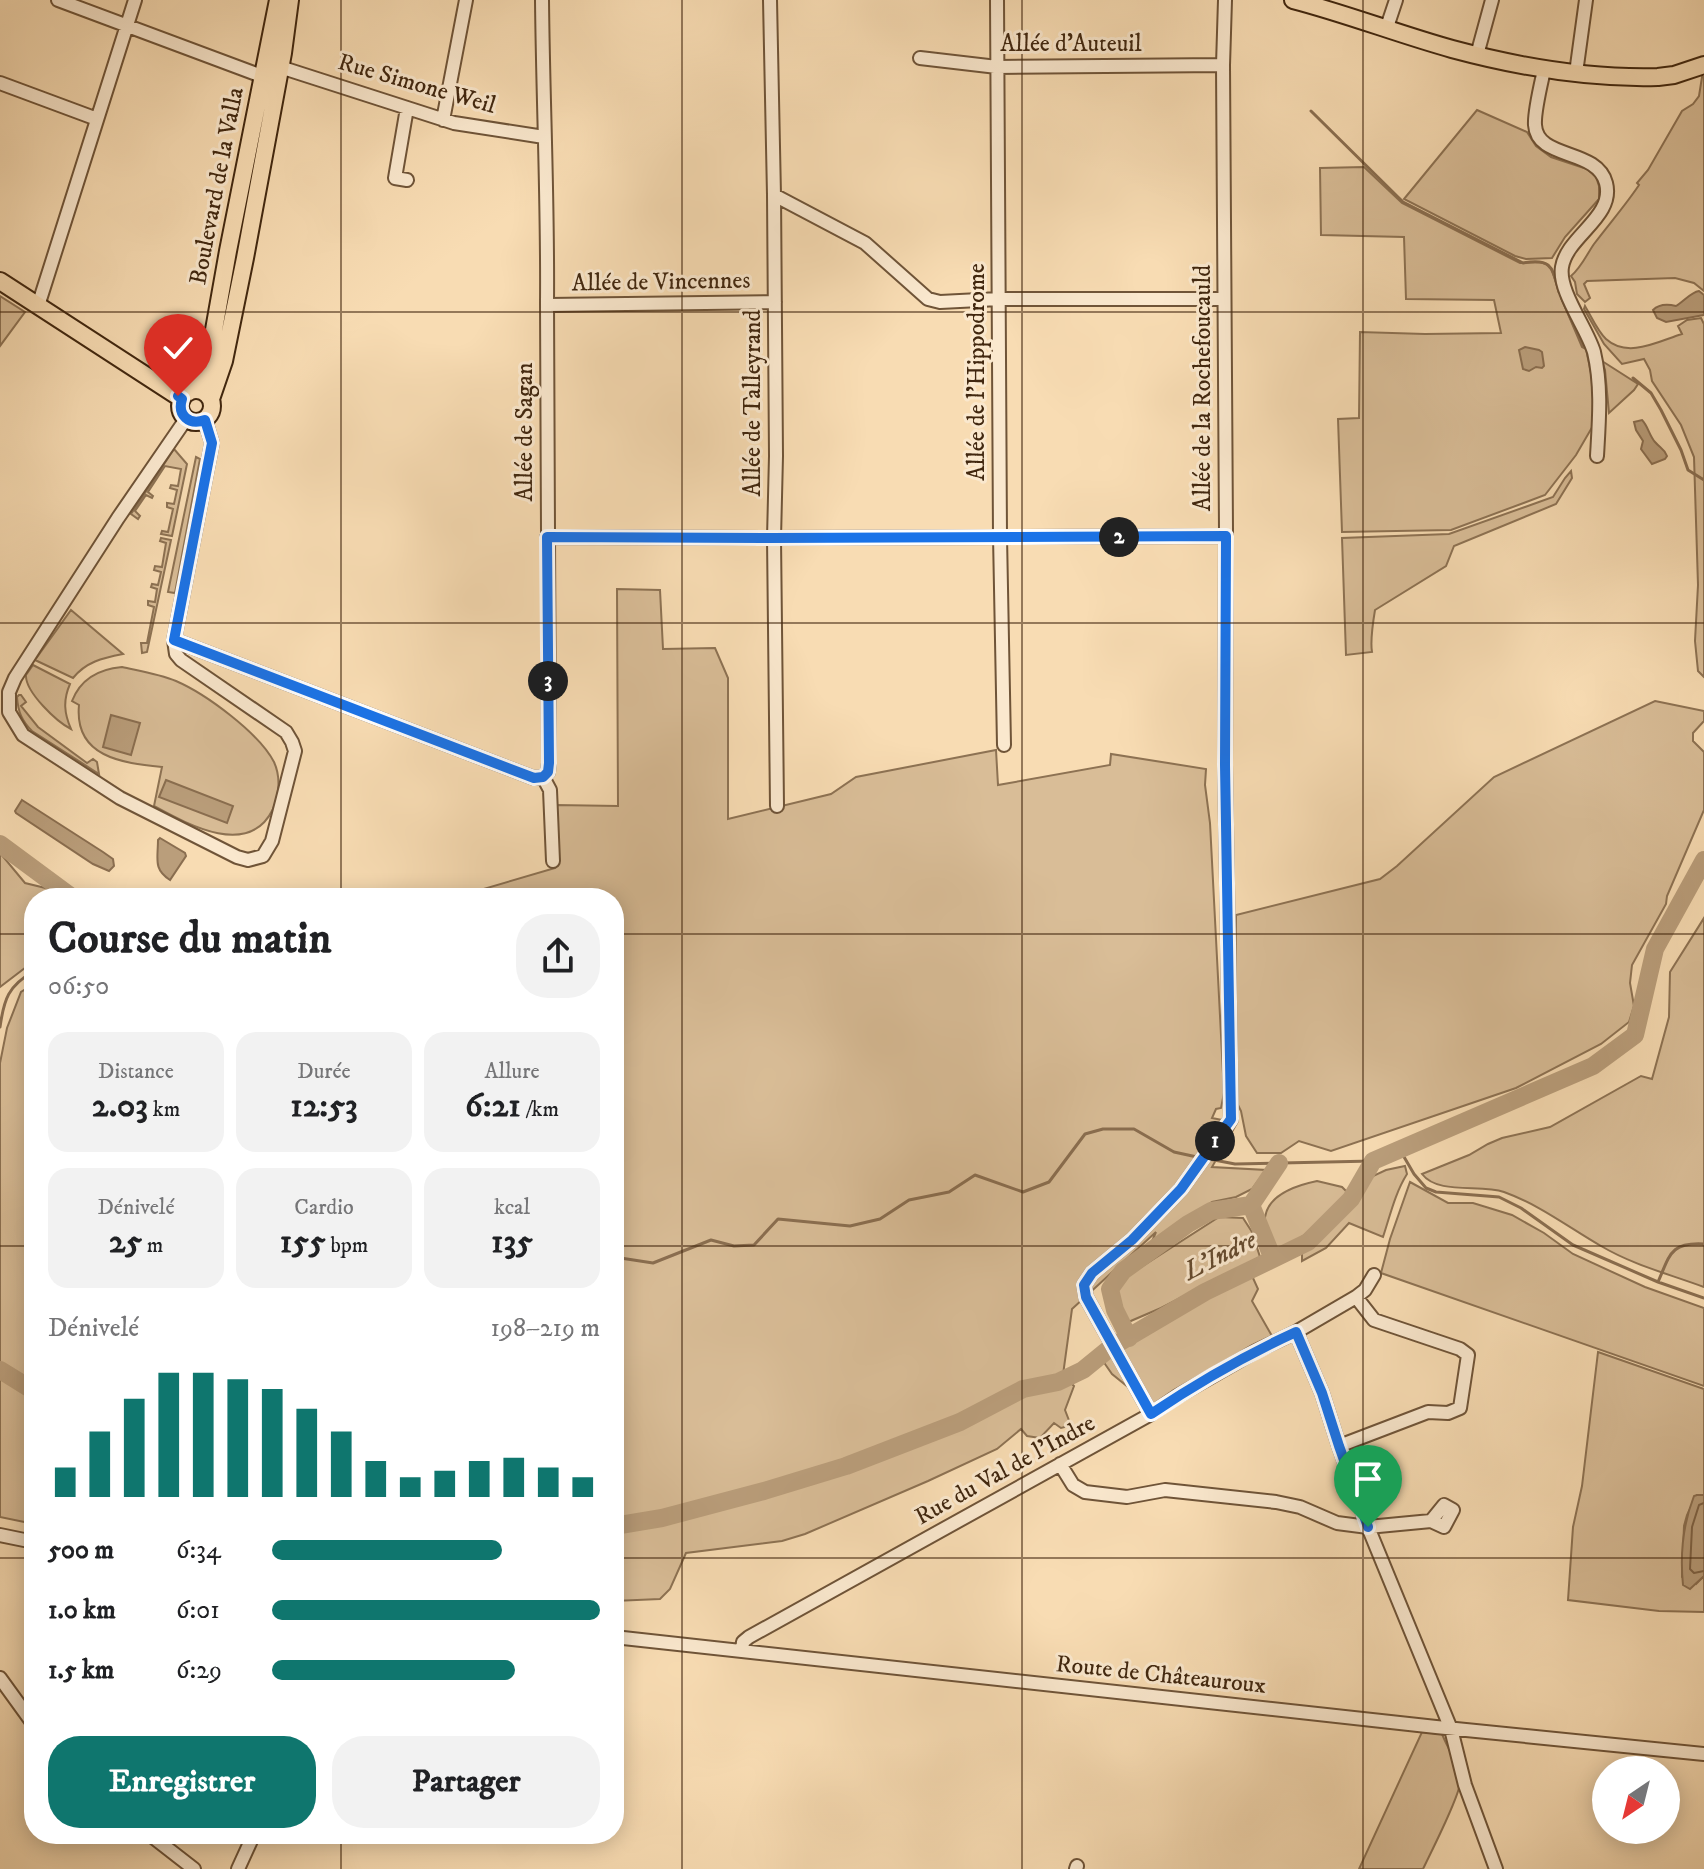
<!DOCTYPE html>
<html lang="fr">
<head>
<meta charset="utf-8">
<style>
  body { margin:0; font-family:"IM FELL DW Pica",serif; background:#f2f2f2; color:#202124; height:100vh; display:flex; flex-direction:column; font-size:30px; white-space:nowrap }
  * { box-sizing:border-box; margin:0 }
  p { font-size:26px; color:#757577 }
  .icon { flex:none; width:44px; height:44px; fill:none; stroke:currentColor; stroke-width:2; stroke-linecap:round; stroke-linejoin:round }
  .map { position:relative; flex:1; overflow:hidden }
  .sheet { position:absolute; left:24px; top:888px; width:600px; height:956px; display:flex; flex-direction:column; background:#fff; border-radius:32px; box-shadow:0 4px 20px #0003 }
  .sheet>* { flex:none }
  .needle { width:52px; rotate:215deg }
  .controls { position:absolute; left:1592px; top:1756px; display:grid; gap:16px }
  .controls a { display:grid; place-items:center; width:88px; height:88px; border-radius:50%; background:#fff; box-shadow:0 4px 20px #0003; font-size:40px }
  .pin { position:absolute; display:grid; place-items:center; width:68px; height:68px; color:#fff; margin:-82px -34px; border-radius:50% 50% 50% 0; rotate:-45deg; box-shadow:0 0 8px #0007 }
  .pin .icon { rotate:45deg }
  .km { position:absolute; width:40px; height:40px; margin:-20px; border-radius:50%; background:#222; color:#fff; font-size:22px; line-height:40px; text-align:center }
  .round { display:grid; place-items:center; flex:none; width:84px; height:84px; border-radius:32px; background:#f2f2f2 }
  .head { display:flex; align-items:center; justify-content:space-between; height:136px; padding:0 24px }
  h1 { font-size:44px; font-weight:700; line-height:60px }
  .figures { display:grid; grid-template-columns:repeat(3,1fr); gap:12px; height:136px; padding:8px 24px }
  .figures div { display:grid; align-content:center; border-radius:20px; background:#f2f2f2; text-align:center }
  .figures b { font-size:34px; font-weight:700 }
  .figures small { font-size:22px; font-weight:400 }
  .figures p { font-size:22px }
  .chart { height:224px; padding:16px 24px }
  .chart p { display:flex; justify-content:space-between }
  .chart svg { width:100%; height:144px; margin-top:8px; stroke:#0f766e; stroke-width:6 }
  .primary-button { display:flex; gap:16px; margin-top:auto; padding:16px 24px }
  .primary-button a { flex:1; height:92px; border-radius:32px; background:#0f766e; color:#fff; font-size:32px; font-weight:700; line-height:92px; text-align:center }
  .primary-button a+a { background:#f2f2f2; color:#202124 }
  ul { padding:0 24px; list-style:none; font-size:26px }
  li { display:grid; grid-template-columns:128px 96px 1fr; align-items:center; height:60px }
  li i { height:20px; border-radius:10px; background:#0f766e }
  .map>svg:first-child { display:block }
</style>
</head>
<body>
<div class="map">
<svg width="1704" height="1869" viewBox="0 0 1704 1869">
  <rect width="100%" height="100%" fill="#f8dcb3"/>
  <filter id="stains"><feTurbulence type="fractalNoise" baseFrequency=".0025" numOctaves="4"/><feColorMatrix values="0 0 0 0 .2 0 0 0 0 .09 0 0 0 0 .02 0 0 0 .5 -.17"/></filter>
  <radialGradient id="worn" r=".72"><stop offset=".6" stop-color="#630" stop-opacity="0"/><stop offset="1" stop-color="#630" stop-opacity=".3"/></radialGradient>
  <path fill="#d9bd97" stroke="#8d7253" stroke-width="2" d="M1702 77H1704V291L1694 283 1675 278 1587 281 1584 284 1590 298 1585 302 1577 294 1575 282 1571 276C1581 268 1587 254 1594 244 1609 224 1625 206 1639 185L1637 183 1648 170 1682 111 1693 104 1699 96Z
    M1477 110 1527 132 1536 146 1551 157 1587 169 1596 177 1599 186V199L1565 237 1552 258 1526 259 1515 256 1404 199Z
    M1364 167 1402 203 1520 263 1540 262 1546 264 1551 268 1562 300 1582 347 1586 349 1595 392 1594 424 1576 455 1545 495 1451 530 1342 532 1338 419 1359 418 1360 332 1425 334 1501 333 1494 300 1406 299 1404 237 1321 235 1320 168Z
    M0 296 25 312 0 346Z
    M1585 306C1591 316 1598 332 1606 339 1628 359 1659 341 1682 334L1678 326 1687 320 1701 318 1704 324V677L1698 671 1695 641 1698 585 1694 457 1681 425 1652 381 1650 370 1644 359 1622 364 1604 344 1584 309Z
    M1602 361 1638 384 1634 390 1609 413 1605 370Z
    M174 449 187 464 172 536 161 534 162 531 168 532 173 509 167 507V503L174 504 177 490 170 488 171 485 178 486 181 469 165 466 148 492 153 496 152 498 146 495 135 511 140 516 138 519 131 514Z
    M196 457 200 459 175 593 168 592Z
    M1571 471 1572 478 1556 504 1454 546 1446 566 1375 610C1373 622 1370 640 1372 652L1346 655 1342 538 1449 534 1553 497 1565 478Z
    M161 538 171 540 147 652 142 653 141 643H147L154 607 148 605V601L155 602 157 589 151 587 152 584 158 585 161 572 154 570 155 566 162 567 166 543 160 541Z
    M617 589 660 590 663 649 715 648 728 678V819L831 794 856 777 996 750 998 785 1110 765 1111 754 1206 769 1205 785 1210 823 1224 1093 1221 1108 1216 1109 1212 1118 1237 1123 1212 1167 1266 1170 1252 1189 1236 1197 1212 1202 1170 1232 1153 1239 1156 1232 1072 1309 1062 1382 1068 1380 1074 1386 1065 1410 1070 1423 1069 1426 1061 1428 1054 1423 1040 1438 1027 1436 1021 1429 997 1449 928 1481 805 1534 782 1541 686 1553 670 1589 660 1599 614 1601V898H453L555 868 556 805 618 806Z
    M71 610 123 654C102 658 86 662 73 678L35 660Z
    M33 665 70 684C63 700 64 713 71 729 57 722 25 692 26 675Z
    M122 667C140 671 159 674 176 681 206 694 259 733 274 762 281 777 279 795 273 809 249 859 187 824 154 806L162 767C122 763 74 757 79 705L72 701C81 678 99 669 122 667Z
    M19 695H21L26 702 21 706 38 727 87 763 93 759 97 762 99 774 32 731C22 721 18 712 17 697Z
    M1655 701 1704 711V721L1693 733V741L1704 752V810L1667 896 1666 904 1632 965 1630 983 1634 1006 1629 1022 1601 1044 1516 1088 1331 1151 1299 1141 1281 1153H1257L1246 1136 1241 1111 1237 1103 1235 1021 1236 915 1380 879 1397 866 1494 777Z
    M0 853 25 883 62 892 60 898H34V919L32 920 34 924V961L0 987Z
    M1704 918V1287C1669 1274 1633 1265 1601 1246 1568 1227 1540 1205 1504 1192 1480 1184 1438 1195 1422 1174L1469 1155 1488 1144 1502 1138 1550 1127 1641 1076 1652 1079 1669 1017 1670 972Z
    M34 984V1524L0 1517V1063L7 1028 21 992Z
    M1405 1166 1407 1174C1395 1193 1390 1216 1383 1237L1349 1223 1326 1248 1302 1261V1252L1338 1221 1373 1176 1386 1170Z
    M1317 1181 1342 1187 1347 1192 1331 1216 1300 1238 1275 1251C1271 1243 1266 1235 1265 1227 1261 1197 1293 1186 1317 1181Z
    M1410 1182 1448 1203H1473L1512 1215 1544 1233 1573 1254 1645 1287 1704 1308V1386L1381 1273 1390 1239Z
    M1219 1217 1243 1218 1252 1232 1260 1257 1161 1308 1126 1323 1117 1289 1124 1278Z
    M1246 1277 1253 1278 1258 1289 1252 1301 1272 1336 1158 1404H1149L1112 1374 1105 1364 1104 1355 1155 1325Z
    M1598 1352 1704 1389V1495H1697L1687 1515 1684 1526 1682 1577 1696 1584 1704 1576V1612L1659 1611 1568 1600 1573 1527 1582 1486Z
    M1422 1732 1442 1734C1449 1751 1458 1763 1460 1781 1462 1792 1430 1854 1423 1869H1359Z"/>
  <path fill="#ba9e7b" stroke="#8a6e50" stroke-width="2" d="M1699 291 1704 295V315L1666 322 1657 318 1653 310C1659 304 1668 304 1676 306 1683 302 1691 292 1699 291Z
    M1525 347 1539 350 1542 352 1544 366 1542 368 1536 367 1529 371 1523 369 1519 350Z
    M1642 420C1648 426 1649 435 1655 442 1660 448 1664 448 1667 456L1665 459 1652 464 1641 449 1643 441 1636 430 1634 422Z
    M111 715 140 723 131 755 103 747Z
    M166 780 233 806 227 823 159 797Z
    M22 800 103 852 113 859 114 866 109 871 93 864 16 813 15 811Z
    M160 838 185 853 186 856 170 880C153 869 158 859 158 840Z
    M1697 1495H1704V1576L1690 1589 1683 1585C1680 1555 1683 1524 1694 1496Z"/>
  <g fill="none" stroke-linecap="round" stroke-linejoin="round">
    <path stroke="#7e6245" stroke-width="2" d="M1704 1503 1699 1505 1692 1527 1690 1569 1694 1573 1704 1571"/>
    <path stroke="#8a6e50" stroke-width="3" d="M1311 111 1403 202 1523 263C1552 258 1552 267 1559 292
      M1562 299 1583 346
      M1633 378 1651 393 1661 410 1681 450 1688 470 1704 480
      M0 1027C4 999 8 986 34 971
      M1400 1150 1414 1174 1426 1188 1436 1192 1499 1197 1521 1208 1573 1245 1658 1282 1704 1298
      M1209 1159 1235 1164 1373 1161
      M614 1257 653 1263 711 1240 734 1246 754 1245 778 1219 850 1226 880 1219 909 1200 949 1192 975 1175 1023 1192 1049 1182 1085 1134 1103 1129H1134L1174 1152 1197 1157
      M1658 1282C1670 1255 1670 1242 1704 1244"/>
    <path stroke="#ba9e7b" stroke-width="18" d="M0 844 73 898
      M1251 1205 1273 1259
      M1129 1338 1115 1310 1110 1289 1123 1271 1188 1224 1211 1211 1251 1205 1279 1163
      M0 1370 34 1391
      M614 1526 662 1518 764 1491 846 1466 960 1422 1023 1389 1058 1382 1083 1370 1110 1348 1205 1292 1308 1242 1351 1199 1373 1161 1593 1066 1635 1035 1655 949 1704 860"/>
    <g stroke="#6f5438" stroke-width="16">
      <path id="minor" d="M58 0 267 78
        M542 0C543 101 548 202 547 303 547 456 548 609 549 763L548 772 543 777 550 790 553 861
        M770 0 774 195 776 456 774 538 777 806
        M997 0 1000 536 1004 745
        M1387 27 1396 0
        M1477 55 1492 0
        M920 58 997 67 1223 65
        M280 67 454 123 544 137
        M1544 70C1541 84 1534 112 1535 125 1537 160 1597 148 1606 183 1615 217 1567 236 1562 267 1558 291 1587 328 1594 352 1602 386 1599 421 1597 456
        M1576 73 1586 0
        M0 83 97 119
        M407 108 395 178 407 180
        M443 120 466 0
        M774 195 865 243 928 299 940 302 999 299H1224
        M548 305 775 302
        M38 306 135 0
        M186 419 118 518 15 678 9 692V712L23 735 120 798 237 857 248 860 263 856 272 841 295 751 292 742 286 732 181 660 176 654 174 640 212 443 205 420
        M547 537 770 538 1226 536
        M174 640 534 778 543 777
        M1296 1332 1322 1393 1339 1446 1368 1527 1451 1729 1465 1785 1496 1869
        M1151 1414 1086 1297 1084 1285 1092 1273 1132 1240 1181 1189 1231 1119 1225 765 1226 531 1223 65 1225 0
        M1339 1446 1428 1412 1448 1413 1460 1408 1468 1355 1460 1349 1374 1320 1356 1297
        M1060 1464 1073 1485 1085 1492 1127 1497 1165 1490 1276 1502 1300 1507 1337 1523 1368 1527 1431 1521 1444 1527 1453 1510 1444 1505 1431 1521
        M0 1535 34 1542
        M614 1637 1436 1727 1704 1754
        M742 1651 743 1642 749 1637 1151 1414 1176 1397 1256 1351 1296 1332 1356 1297 1365 1290 1374 1275
        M0 1678 34 1725
        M149 1834 194 1869
        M238 1869 254 1834
        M1076 1869 1077 1866"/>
    </g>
    <g stroke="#41270f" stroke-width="20">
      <path id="major" d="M1293 0C1347 14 1398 34 1452 49 1519 67 1588 79 1658 77L1674 75 1704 65
        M0 281 182 399
        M180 406a16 16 0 1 1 32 0a16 16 0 1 1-32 0Z
        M189 392 200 384 206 375 228 251 278 0
        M211 399 224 361 245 258 283 53 290 0"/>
    </g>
    <use href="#minor" stroke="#fae8ce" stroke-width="12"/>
    <use href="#major" stroke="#f8dcb3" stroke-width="16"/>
  </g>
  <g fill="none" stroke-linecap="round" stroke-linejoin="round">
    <g stroke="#fff" stroke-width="16">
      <path id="route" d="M178 396 182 399C177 415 189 426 205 420L212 443 174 640 534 778 543 777 548 772 549 763 547 537 770 538 1226 536 1225 765 1231 1119 1181 1189 1132 1240 1092 1273 1084 1285 1086 1297 1151 1414C1197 1383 1246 1355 1296 1332L1322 1393 1339 1446 1368 1527"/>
    </g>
    <use href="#route" stroke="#1a73e8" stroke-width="10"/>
  </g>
  <path fill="none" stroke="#41270f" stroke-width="2" stroke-opacity="0.55" d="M341 0V898M682 0V1869M1022 0V1869M1363 0V1869M0 312H1704M0 623H1704M0 934H34M614 934H1704M0 1246H34M614 1246H1704M0 1558H34M614 1558H1704M341 1834V1869"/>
  <g text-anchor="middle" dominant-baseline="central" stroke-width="6" stroke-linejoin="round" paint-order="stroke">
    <g font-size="24" fill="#41270f" stroke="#fae8ce">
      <text x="1071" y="44">Allée d'Auteuil</text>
      <text transform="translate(417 84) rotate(16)">Rue Simone Weil</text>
      <text transform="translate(217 186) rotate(-79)">Boulevard de la Valla</text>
      <text transform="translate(661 282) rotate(-1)">Allée de Vincennes</text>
      <text transform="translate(977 372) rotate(-90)">Allée de l'Hippodrome</text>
      <text transform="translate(1203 388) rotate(-90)">Allée de la Rochefoucauld</text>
      <text transform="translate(753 403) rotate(-90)">Allée de Talleyrand</text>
      <text transform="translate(525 432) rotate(-90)">Allée de Sagan</text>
      <text transform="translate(1005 1470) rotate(-29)">Rue du Val de l'Indre</text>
      <text transform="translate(1161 1675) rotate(6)">Route de Châteauroux</text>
    </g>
    <g font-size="26" font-style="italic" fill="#654b2f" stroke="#fae8ce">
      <text transform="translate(1220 1256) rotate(-27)">L'Indre</text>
    </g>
  </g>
  <rect width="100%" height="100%" filter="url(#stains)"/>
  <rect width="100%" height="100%" fill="url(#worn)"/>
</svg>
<div class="controls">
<a><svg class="needle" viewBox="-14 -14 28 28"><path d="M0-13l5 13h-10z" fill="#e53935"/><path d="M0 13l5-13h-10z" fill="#757577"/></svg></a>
</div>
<div class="pin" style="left:1368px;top:1527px;background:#1e9e55"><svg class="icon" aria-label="arrive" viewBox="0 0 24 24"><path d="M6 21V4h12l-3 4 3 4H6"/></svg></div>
<div class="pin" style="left:178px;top:396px;background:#d93025"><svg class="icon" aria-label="check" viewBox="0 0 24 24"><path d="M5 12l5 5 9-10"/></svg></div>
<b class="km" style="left:1215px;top:1141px">1</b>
<b class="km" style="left:1119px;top:537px">2</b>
<b class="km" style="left:548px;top:681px">3</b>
<section class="sheet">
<div class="head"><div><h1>Course du matin</h1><p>06:50</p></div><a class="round"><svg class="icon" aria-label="share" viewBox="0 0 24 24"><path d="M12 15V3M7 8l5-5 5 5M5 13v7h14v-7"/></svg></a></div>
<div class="figures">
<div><p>Distance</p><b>2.03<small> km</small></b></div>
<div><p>Durée</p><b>12:53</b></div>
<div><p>Allure</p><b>6:21<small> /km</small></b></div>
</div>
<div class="figures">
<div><p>Dénivelé</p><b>25<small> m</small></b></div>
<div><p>Cardio</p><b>155<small> bpm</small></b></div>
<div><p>kcal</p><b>135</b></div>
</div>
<div class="chart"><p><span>Dénivelé</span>198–219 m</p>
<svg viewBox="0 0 160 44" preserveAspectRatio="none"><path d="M5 44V35M15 44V24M25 44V14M35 44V6M45 44V6M55 44V8M65 44V11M75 44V17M85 44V24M95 44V33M105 44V38M115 44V36M125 44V33M135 44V32M145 44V35M155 44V38"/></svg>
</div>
<ul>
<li><b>500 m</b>6:34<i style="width:70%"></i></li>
<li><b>1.0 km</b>6:01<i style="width:100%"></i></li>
<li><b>1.5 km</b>6:29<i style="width:74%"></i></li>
</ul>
<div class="primary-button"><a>Enregistrer</a><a>Partager</a></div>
</section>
</div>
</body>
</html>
